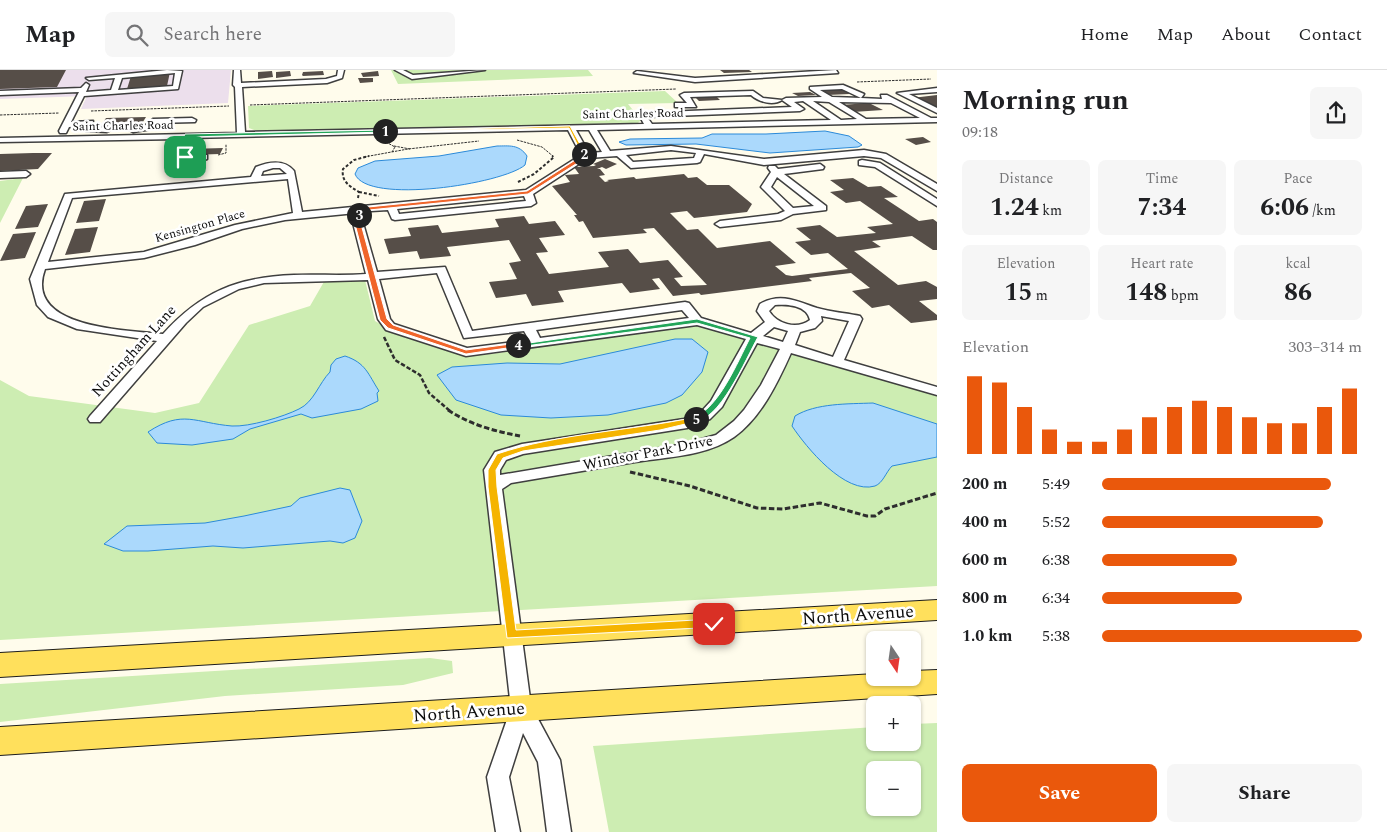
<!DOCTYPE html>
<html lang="en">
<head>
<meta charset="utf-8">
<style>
  body { margin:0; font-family:Spectral,serif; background:#f6f6f6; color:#202124; height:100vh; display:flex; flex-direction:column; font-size:19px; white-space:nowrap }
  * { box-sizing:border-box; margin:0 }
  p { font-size:16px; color:#757577 }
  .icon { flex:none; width:28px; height:28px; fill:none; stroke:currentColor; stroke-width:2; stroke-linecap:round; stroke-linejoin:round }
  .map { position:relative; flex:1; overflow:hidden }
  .panel { display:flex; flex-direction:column; background:#fff; width:450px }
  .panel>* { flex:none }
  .needle { width:32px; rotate:167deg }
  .controls { position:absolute; left:866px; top:561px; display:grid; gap:10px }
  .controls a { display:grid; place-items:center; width:55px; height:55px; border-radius:8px; background:#fff; box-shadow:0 1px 4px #0004; font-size:25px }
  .pin { position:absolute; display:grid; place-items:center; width:42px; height:42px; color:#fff; margin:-21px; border-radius:10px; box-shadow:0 2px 8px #0006 }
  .km { position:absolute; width:25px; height:25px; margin:-12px; border-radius:50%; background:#222; color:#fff; font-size:14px; line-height:25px; text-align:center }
  .round { display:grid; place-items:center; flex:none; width:52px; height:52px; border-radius:8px; background:#f6f6f6 }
  .head { display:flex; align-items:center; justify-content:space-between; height:85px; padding:0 25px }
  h1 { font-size:28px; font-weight:700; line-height:38px }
  .metrics { display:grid; grid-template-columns:repeat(3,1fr); gap:8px; height:85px; padding:5px 25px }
  .metrics div { display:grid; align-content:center; border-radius:8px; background:#f6f6f6; text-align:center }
  .metrics b { font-size:25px; font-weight:700 }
  .metrics small { font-size:14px; font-weight:400 }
  .metrics p { font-size:14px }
  .chart { height:140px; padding:10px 25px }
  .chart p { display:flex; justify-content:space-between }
  .chart svg { width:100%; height:90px; margin-top:5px; stroke:#ea580c; stroke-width:6 }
  .button { display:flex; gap:10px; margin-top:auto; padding:10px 25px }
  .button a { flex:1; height:58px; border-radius:8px; background:#ea580c; color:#fff; font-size:20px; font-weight:700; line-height:58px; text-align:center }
  .button a+a { background:#f6f6f6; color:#202124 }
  ul { padding:0 25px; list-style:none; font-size:16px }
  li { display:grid; grid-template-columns:80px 60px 1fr; align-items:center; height:38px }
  li i { height:12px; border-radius:6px; background:#ea580c }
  header { display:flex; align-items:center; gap:30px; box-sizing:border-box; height:70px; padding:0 25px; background:#fff; border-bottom:1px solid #e0e0e0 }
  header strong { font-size:24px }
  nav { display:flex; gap:28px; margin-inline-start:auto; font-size:18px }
  .search { width:350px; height:45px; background:#f6f6f6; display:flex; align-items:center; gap:12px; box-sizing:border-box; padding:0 18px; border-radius:8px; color:#757577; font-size:19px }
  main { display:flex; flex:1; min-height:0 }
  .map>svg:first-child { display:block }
</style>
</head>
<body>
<header>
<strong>Map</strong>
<div class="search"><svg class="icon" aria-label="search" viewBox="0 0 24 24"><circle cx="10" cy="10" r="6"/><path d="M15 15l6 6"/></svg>Search here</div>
<nav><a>Home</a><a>Map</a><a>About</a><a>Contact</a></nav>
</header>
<main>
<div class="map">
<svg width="937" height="762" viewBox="0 0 937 762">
  <rect width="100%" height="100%" fill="#fffcec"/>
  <path fill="#ecdfec" d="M0 0H231L228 33 81 39 87 26 0 29Z"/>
  <path fill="#cdedb2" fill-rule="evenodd" d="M391 0H588L593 6 398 14Z
    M665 21 678 33 628 34 641 50 638 53 257 61 249 58 248 36Z
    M23 108 0 153V111Z
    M325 210H365L375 251 399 265 461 285 491 284 697 254 937 326V516L0 570V310L29 326 155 343 199 333 249 255 310 236Z
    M430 588 452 591 453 603 403 615 225 626 0 652V614Z
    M937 653V762H609L593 676 875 657V672H912L913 654ZM875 700H912V738H875Z"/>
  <path fill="#abd9fc" stroke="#2b8ad9" d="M825 61 849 66 862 75 858 77 770 83 696 74 626 75 619 72 630 69 702 68 712 64H766Z
    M497 76C509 76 519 74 527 86L525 95C503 114 367 135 355 104L358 98 375 91 439 86Z
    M675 269H692L708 282 702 302 682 325 666 333 608 345 551 348 501 345 456 330 437 305 452 297 507 293 560 294Z
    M345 286C366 293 368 304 379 321L377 323 378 331 361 339 312 348 301 344 250 359 233 369 192 375 157 373 148 362C183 339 195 353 232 356 249 357 283 347 299 339 314 332 319 313 330 302L331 295 336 289Z
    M873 333 937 354V387L892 396C886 402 883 413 875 416 845 425 806 377 792 356L795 346C816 333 848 334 873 333Z
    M340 418 350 420 362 451 355 468 343 473 330 471 243 478 213 476 148 481H123L104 474 127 456 205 453 244 446 291 436 300 428Z"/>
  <path fill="#564e48" d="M0 0H66L57 17 0 19Z
    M720 0H749L752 2 724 3Z
    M272 1 273 7 258 9V2Z
    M290 1 291 6 276 8V2Z
    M323 1 324 5 303 6 302 5 303 2Z
    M378 1 379 6 363 7 361 3Z
    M170 2 167 16 127 19 131 6Z
    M358 8H373V12L360 13Z
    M842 19 850 24 827 25 819 20Z
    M810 22 816 25 798 26 792 23Z
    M715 25 720 30 699 31 694 26Z
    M937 25V38L912 28Z
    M869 33 883 40 853 42 840 35Z
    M146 47 141 55 100 57 106 48Z
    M923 67 931 72 916 75 905 69Z
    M223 78 220 84 186 85 189 79Z
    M33 83H52L38 99 0 101V84Z
    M605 89 617 94 606 99 602 97 597 99H600L605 105 599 106 605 112 609 111 607 110 634 107 636 109 684 104 688 108 697 107 707 115H729L752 134 747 142 694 148 687 141 670 143 687 160 698 159 717 178 770 171 796 193 775 196 786 205 792 206 848 199 828 183 811 185 795 172 811 170 796 158 820 155 837 167 876 163 867 157 893 154 860 131 846 133 830 122 844 120 830 110 853 108 868 117 881 116 898 127 884 128 919 151 933 149 937 152V180H933L912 166 872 171 881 177 854 181 898 215 926 211 937 217V229L919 231 937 245V250L911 253 889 235 872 238 852 221 870 218 851 203 809 208 812 211 701 225 699 223 673 226 659 208 652 209 660 219 630 223 622 213 558 221 564 232 532 236 526 224 496 228 489 212 517 209 509 193 521 191 509 170 447 177 451 186 420 189 417 181 389 184 384 169 411 166 408 158 438 155 442 163 499 157 495 149 524 146 529 154 555 151 565 165 539 168 548 182 536 183 549 204 609 197 598 182 628 179 640 193 668 190 683 207 674 208 681 216 707 215 654 158 643 159 647 163 593 168 583 151 579 152 574 145H577L552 116 570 112 565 105 579 104 574 97 594 96 596 95 593 94Z
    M106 129 99 151 76 153 84 131Z
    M48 134 38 157 15 159 26 136Z
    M98 157 90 182 65 185 75 159Z
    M36 162 25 188 0 191 13 164Z"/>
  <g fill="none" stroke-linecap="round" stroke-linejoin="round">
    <g stroke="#3f3f3f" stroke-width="3">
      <path id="minor" d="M167 0 182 1 178 19 84 26 71 52 93 51 91 57 110 58 111 60 107 62 86 61 83 56 69 57 66 63H60L59 61 79 22 0 25V21L81 18 86 13 89 15 86 22 111 20 115 8 89 10 86 8ZM175 3 173 16 118 20 122 8Z
        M234 0H240L241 13 326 9 337 6 338 0H344L342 8 327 13 242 17 245 62 644 54 638 43 792 37 782 30C773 36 759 32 751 25L690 27 696 37H675V33H687L680 25 684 23 753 21 763 28 782 30 786 28 822 27 810 19V17L843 15 864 24 861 28 882 29 881 25H887L931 48H937V52L597 60 610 81 671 76 764 89 864 80 886 84 937 114V121L881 88 864 86 764 95 704 84 700 92 697 93 631 98 617 86 588 88 533 124 536 133 531 136 395 150 392 149 388 140 371 141 364 146 363 153 377 202 445 197 472 261 685 232 689 233 701 248 751 263 765 252 757 241 760 234C780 222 797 231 817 238 831 242 846 243 860 246L862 249 844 290 937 317V325L791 283C778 312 761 348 734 367 707 386 667 387 635 392 594 399 552 406 511 413L502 419 531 636 560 690 571 762H547L538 692 523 663 509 707 520 762H496L487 707 511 638 484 400 495 382 522 374 684 349 700 343 711 331 746 269 697 255 466 286 386 260 378 249 368 210 264 213 239 219 203 237 186 253 100 352H90L88 349 90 346 157 271 77 259 48 247 37 235 30 209 65 124 251 107 256 97C269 92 284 89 294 101L302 142 526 120 581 85 568 60 188 68 182 84 207 85V89L204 90 177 89 174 85 180 69 0 72V68L237 63 235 17 233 15ZM842 19 861 28 832 27 820 20ZM803 31 831 50 652 54 647 47 800 41 804 39 794 32ZM813 31 829 32 857 49 841 50ZM839 32 891 33 920 48 866 49ZM576 60H589L602 82 589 83ZM671 80 696 83 694 88 633 92 626 85ZM273 98H280L287 104 261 106 263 101ZM288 109 293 143 235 155 144 182 48 192 72 128ZM524 126 526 131 399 144 397 139ZM356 143 353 153 366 204C342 206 318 204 294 205 237 207 201 222 163 264 127 260 23 259 45 199L144 188 195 175 242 159 285 150ZM437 203 464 268 524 261 529 270 467 278 394 254 390 249 379 209ZM775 235C787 234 807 235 810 250 797 260 777 254 769 241ZM682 240 689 248 540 268 536 260ZM821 246 849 251 833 287 795 275 800 262 815 258 822 251ZM774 257 788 261 783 272 763 266ZM757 273 780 279 761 315 744 340 734 351 716 365 684 374 500 405V400L506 390 523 384 687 358 710 349 722 337Z
        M395 0H403L413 5 485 0 412 9Z
        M836 0 838 3 695 12 634 3 637 1 695 8Z
        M937 18V22L909 24 937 38V43L897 23Z
        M192 48 196 50 195 52 155 53 152 59 133 62 129 60 146 55 153 49Z
        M862 90 880 93 937 129V136L875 97 859 95V91Z
        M820 94 824 97 823 99 784 104 826 136V140L793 144 781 150 720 157 715 154 720 151 778 144 785 141 761 117 771 102 768 98 769 96H775L778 99ZM777 107 814 136 793 138 771 117Z
        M0 102 26 101 30 104 26 107 0 108Z"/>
    </g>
    <g stroke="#1d1d1d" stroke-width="2">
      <path id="major" d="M937 530V550L0 607V583Z
        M937 600V624L0 685V657L875 604V608H912V601Z"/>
    </g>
    <path stroke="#2e2e2e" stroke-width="1" stroke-dasharray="2.5 1" stroke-linecap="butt" d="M857 12 931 9
      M250 35 676 19
      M91 41 229 36
      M0 45 59 43
      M517 70 542 77 554 87
      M386 72 395 77 392 82
      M394 76 410 79
      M218 85 226 83V74
      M364 87 408 79 479 71"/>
    <path stroke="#2e2e2e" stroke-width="2" stroke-dasharray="3 2" stroke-linecap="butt" d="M518 112 534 104 554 87 552 86
      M359 122 379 126
      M358 128 359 122C349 116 341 111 343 99L354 90 369 86"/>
    <path stroke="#2e2e2e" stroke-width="2.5" stroke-dasharray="4.5 2" stroke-linecap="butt" d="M384 267 395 290 420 305 429 323 450 341"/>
    <path stroke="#2e2e2e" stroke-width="3" stroke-dasharray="5.5 2.5" stroke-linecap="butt" d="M448 340C471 355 494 361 520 366
      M630 402 690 416 757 438 783 439 820 433 867 446H875L885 439 937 423"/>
    <use href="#minor" fill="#fff" fill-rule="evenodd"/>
    <use href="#major" fill="#ffe05c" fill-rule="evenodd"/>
  </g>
  <path fill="#22a559" stroke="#fff" d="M385 60 387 62 187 67 181 84 187 87 185 89 176 85 185 64Z"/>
  <path fill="#f5b400" stroke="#fff" d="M570 56 586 85 582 84 569 58 383 61Z"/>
  <path fill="#f0652b" stroke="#fff" d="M586 83 587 87 528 124 369 140 361 147 356 145 368 137 527 121 583 85V83Z"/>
  <path fill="#f0652b" stroke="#fff" d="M359 144 362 145 361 154 387 249 393 255 466 280 518 273 521 276 466 284 388 258 380 250 355 154 356 145Z"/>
  <path fill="#22a559" stroke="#fff" d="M697 249 758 267C746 288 719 354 693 351V348C719 338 737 293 750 268L697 253 518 277 515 275Z"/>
  <path fill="#f5b400" stroke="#fff" d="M696 347 698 348V351L660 360 523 381 503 388 496 400 497 417 516 560 714 549 720 554 718 557 507 568 488 417V400L497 384C559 363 631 361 696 347Z"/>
  <g text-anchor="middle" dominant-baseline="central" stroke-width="5" stroke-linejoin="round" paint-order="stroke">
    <g font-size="12" fill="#0c0c0c" stroke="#fff">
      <text transform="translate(633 44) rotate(-1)">Saint Charles Road</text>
      <text transform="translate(123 56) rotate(-1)">Saint Charles Road</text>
      <text transform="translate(200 156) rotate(-16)">Kensington Place</text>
    </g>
    <g font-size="15" fill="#0c0c0c" stroke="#fff">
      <text transform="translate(134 281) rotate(-48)">Nottingham Lane</text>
      <text transform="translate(648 383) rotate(-11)">Windsor Park Drive</text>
    </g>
    <g font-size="18" fill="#0c0c0c" stroke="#fff">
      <text transform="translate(858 545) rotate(-4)">North Avenue</text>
      <text transform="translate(469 642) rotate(-4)">North Avenue</text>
    </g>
  </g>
</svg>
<div class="controls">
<a><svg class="needle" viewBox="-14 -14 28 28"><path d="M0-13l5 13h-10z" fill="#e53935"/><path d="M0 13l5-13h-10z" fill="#757577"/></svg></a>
<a>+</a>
<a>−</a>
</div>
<div class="pin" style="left:185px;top:87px;background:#1e9e55"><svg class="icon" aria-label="arrive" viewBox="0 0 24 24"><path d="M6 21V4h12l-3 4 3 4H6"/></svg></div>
<div class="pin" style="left:714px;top:554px;background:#d93025"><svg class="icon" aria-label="check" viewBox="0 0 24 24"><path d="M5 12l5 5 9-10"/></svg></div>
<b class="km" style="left:385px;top:61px">1</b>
<b class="km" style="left:584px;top:84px">2</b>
<b class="km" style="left:359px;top:145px">3</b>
<b class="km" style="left:518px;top:275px">4</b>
<b class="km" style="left:696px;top:349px">5</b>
</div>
<section class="panel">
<div class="head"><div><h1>Morning run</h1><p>09:18</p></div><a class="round"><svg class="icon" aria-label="share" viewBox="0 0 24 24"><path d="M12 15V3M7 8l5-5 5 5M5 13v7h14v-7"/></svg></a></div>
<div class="metrics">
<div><p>Distance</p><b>1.24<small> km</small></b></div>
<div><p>Time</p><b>7:34</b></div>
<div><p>Pace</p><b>6:06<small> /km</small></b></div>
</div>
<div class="metrics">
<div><p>Elevation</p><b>15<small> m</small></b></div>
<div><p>Heart rate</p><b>148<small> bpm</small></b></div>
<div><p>kcal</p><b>86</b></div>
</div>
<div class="chart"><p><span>Elevation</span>303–314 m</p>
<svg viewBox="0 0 160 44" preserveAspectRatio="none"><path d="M5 44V6M15 44V9M25 44V21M35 44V32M45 44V38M55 44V38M65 44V32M75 44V26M85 44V21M95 44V18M105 44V21M115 44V26M125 44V29M135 44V29M145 44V21M155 44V12"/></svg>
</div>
<ul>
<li><b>200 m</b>5:49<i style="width:88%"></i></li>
<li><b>400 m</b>5:52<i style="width:85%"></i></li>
<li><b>600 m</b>6:38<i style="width:52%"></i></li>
<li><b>800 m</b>6:34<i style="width:54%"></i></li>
<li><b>1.0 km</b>5:38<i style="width:100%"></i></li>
</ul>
<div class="button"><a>Save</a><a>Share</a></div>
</section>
</main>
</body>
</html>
